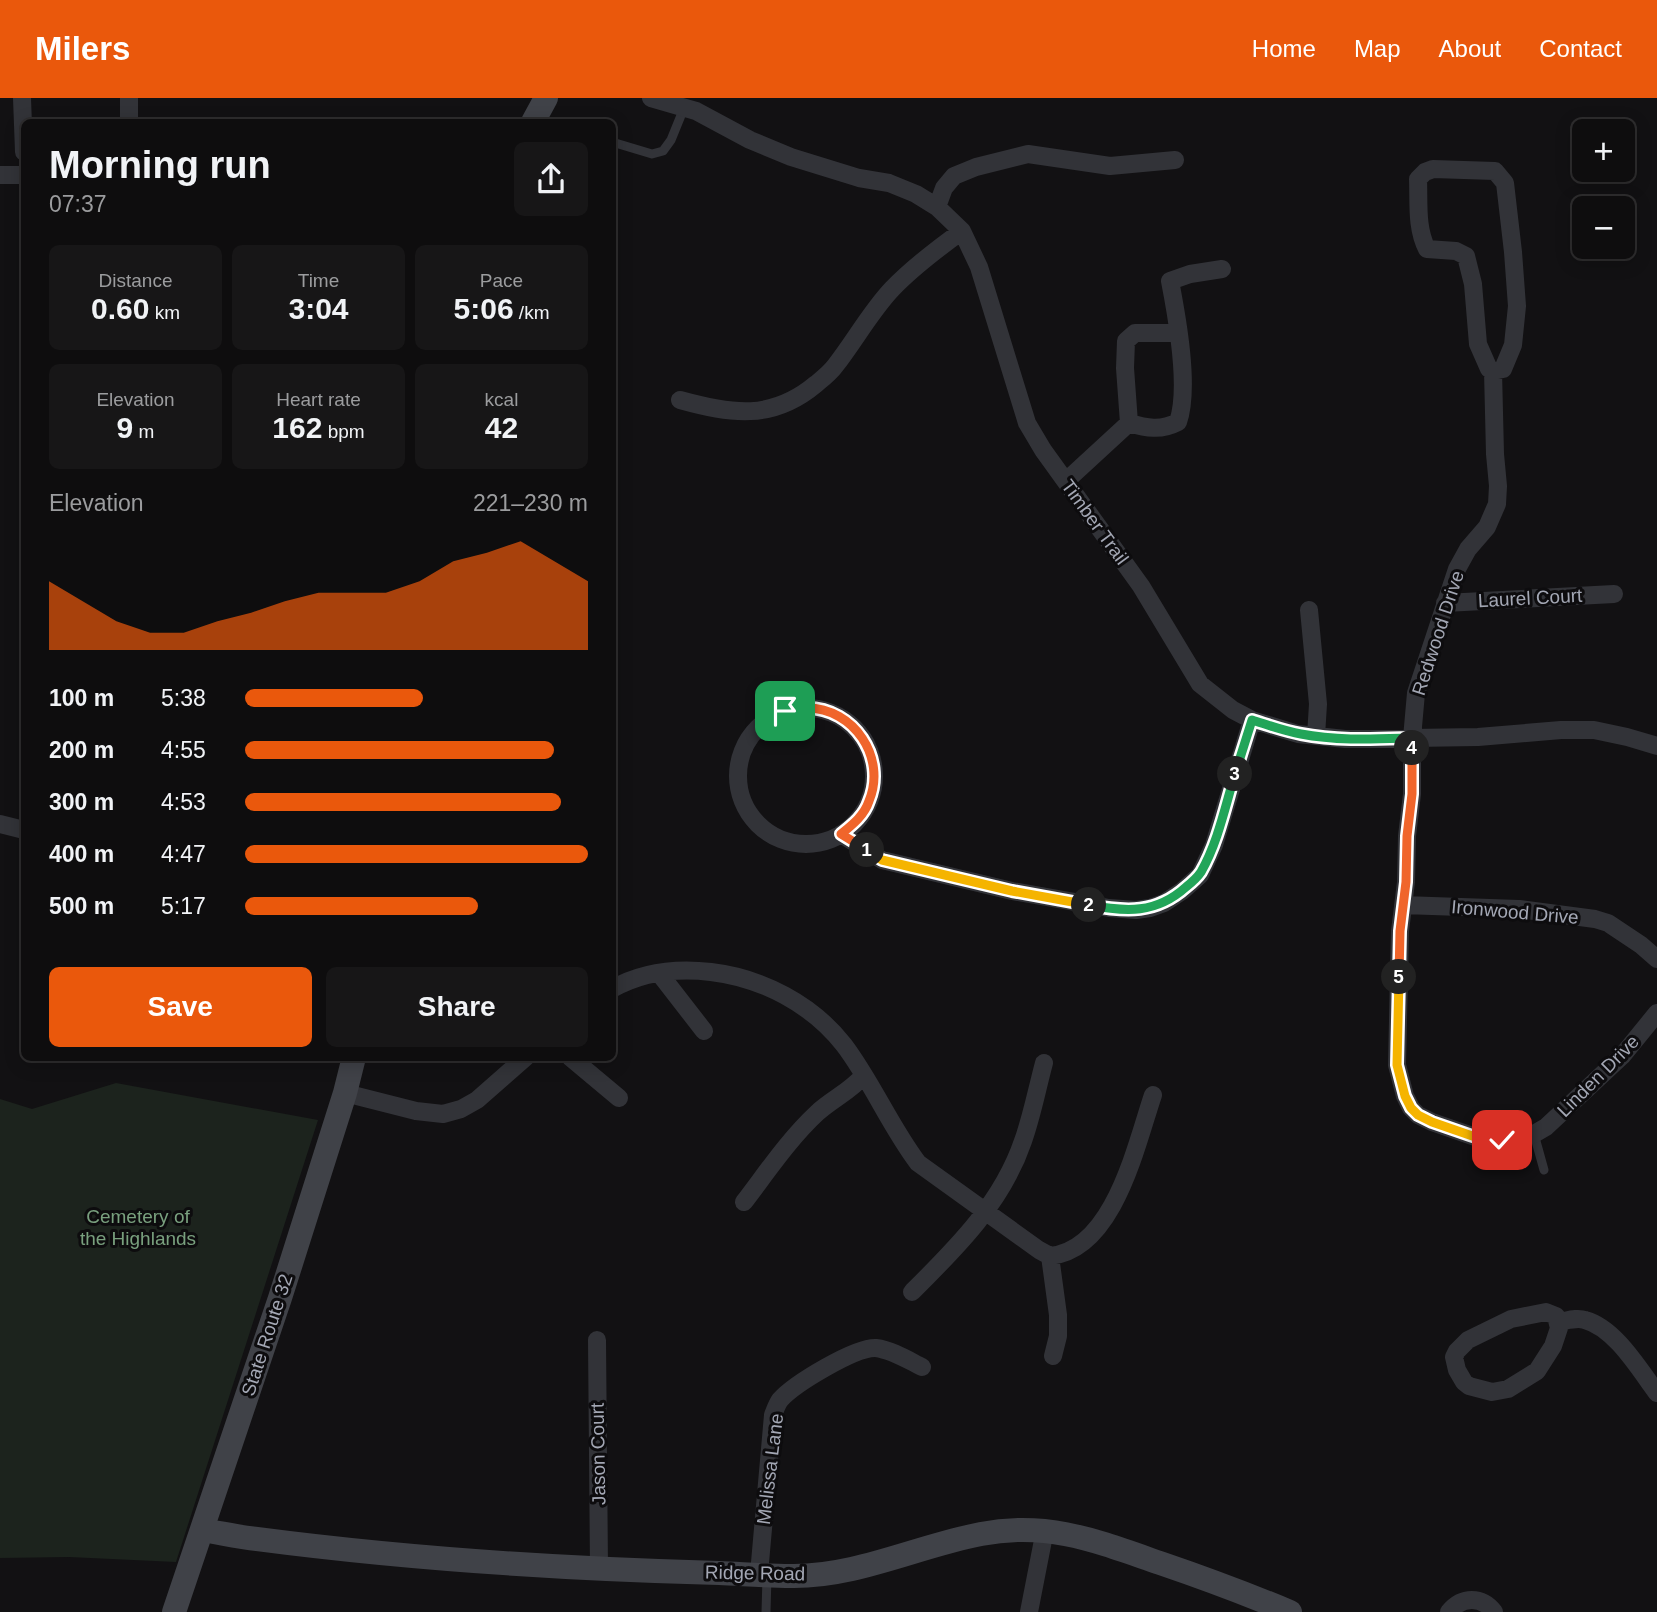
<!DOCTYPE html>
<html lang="en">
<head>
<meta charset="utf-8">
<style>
  body { margin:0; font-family:Arial,sans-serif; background:#171617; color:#f1f3f6; height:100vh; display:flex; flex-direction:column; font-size:26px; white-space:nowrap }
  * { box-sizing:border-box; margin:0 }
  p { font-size:23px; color:#9b9c9e }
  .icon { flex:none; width:38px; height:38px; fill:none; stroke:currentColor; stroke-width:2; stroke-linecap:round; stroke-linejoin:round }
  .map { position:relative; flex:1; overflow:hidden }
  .panel { position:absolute; left:21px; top:21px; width:595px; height:942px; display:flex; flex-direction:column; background:#0e0d0e; border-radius:10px; box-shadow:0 4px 18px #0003,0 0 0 2px #2e2d2e }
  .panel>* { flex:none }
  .buttons { position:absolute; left:1572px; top:21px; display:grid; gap:14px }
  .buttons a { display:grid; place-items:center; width:63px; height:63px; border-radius:10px; background:#0e0d0e; box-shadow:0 4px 18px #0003,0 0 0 2px #2e2d2e; font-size:35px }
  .pin { position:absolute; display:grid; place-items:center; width:60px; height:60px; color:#fff; margin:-30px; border-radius:14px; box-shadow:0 4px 10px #0006 }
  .km { position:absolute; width:35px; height:35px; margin:-18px; border-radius:50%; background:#222; color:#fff; font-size:19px; line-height:35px; text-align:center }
  .round { display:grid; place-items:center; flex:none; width:74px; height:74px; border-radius:10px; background:#171617 }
  .head { display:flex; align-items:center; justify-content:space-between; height:119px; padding:0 28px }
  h1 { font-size:38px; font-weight:700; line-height:52px }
  .stats { display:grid; grid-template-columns:repeat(3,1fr); gap:10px; height:119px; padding:7px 28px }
  .stats div { display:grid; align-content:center; border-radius:10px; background:#171617; text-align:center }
  .stats b { font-size:30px; font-weight:700 }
  .stats small { font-size:19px; font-weight:400 }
  .stats p { font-size:19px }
  .chart { height:196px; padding:14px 28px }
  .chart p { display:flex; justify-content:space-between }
  .chart svg { width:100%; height:126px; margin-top:7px; fill:#ea580c; opacity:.7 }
  .primary-button { display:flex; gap:14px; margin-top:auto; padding:14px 28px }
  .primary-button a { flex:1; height:80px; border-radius:10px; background:#ea580c; color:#fff; font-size:28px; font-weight:700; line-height:80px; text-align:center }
  .primary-button a+a { background:#171617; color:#f1f3f6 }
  ul { padding:0 28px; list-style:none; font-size:23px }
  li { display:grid; grid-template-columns:112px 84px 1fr; align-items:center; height:52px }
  li i { height:18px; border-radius:9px; background:#ea580c }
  header { display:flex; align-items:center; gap:42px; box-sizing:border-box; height:98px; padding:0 35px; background:#ea580c; color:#fff }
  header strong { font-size:33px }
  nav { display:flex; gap:38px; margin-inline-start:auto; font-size:24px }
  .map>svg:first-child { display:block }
</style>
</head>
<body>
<header>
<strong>Milers</strong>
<nav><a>Home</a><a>Map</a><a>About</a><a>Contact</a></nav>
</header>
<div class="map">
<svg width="1657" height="1514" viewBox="0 0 1657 1514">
  <rect width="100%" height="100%" fill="#121113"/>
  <path fill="#1c231d" d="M116 985 318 1022 176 1464 69 1459 0 1460V1001L32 1011Z"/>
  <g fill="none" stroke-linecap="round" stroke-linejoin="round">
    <path stroke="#323338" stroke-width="9" d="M612 44 652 56 663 53 671 42 684 10
      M1534 1036 1544 1072
      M766 1514 767 1478"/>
    <path stroke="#323338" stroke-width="18" d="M22 0 24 54
      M651 0 696 13 750 42 791 59 859 80 889 85 916 96 937 109 962 133 979 169 1027 325 1043 352 1141 488 1200 586 1233 612 1252 622 1298 636 1345 641 1478 639 1561 632H1594L1627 639 1657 648
      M129 24V0
      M1433 71 1495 73 1505 85 1513 154 1517 208 1513 247 1503 271 1493 273 1489 271 1478 246 1473 186 1466 158 1456 153 1427 151C1416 130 1419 104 1418 81L1425 74Z
      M0 77H24
      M937 109 944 90 954 78 976 69 1028 56 1110 68 1175 62
      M1493 273 1495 356 1498 388 1497 406 1487 429 1468 451 1457 471 1416 595 1412 640V696L1407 738 1406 784 1400 833 1397 967 1405 998 1411 1010 1418 1017 1432 1024 1481 1041 1502 1042 1534 1036 1546 1029 1622 958 1657 915
      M680 302C731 316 772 323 816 286 822 281 830 275 835 268 854 244 871 213 892 191 913 169 937 151 962 133
      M1129 325 1125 270 1126 243 1135 235H1178
      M1066 383 1129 325C1146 330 1161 333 1178 324 1190 290 1177 219 1170 183L1190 176 1222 171
      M1445 505 1614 496
      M1309 512 1318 606 1316 638
      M738 678a68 68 0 1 1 136 0a68 68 0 1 1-136 0Z
      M0 726 24 732
      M841 736 882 762 1012 793 1109 810 1136 812 1150 810 1164 805 1182 793 1200 777 1214 747 1252 622
      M1403 807 1519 811 1595 821 1608 825 1641 847 1657 861
      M659 875 704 933
      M612 891C642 874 677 870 711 874 762 880 812 906 844 947 872 984 890 1028 918 1065L1039 1152 1050 1158
      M570 959 619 1000
      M345 995 416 1013 443 1016 461 1011 477 1002 526 959
      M744 1104C767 1074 789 1041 817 1015 832 1001 851 993 864 977
      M1050 1158C1114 1152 1136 1047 1153 997
      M1050 1158 1058 1217V1238L1053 1258
      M912 1194C956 1150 1002 1105 1023 1043 1032 1018 1037 991 1044 965
      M1546 1214 1556 1218 1559 1230 1553 1248 1537 1273 1508 1291 1492 1294 1469 1288 1464 1284 1457 1272 1454 1259 1457 1253 1468 1242 1511 1221Z
      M1558 1224C1566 1223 1577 1219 1585 1222 1615 1230 1639 1271 1657 1295
      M597 1242 599 1470
      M759 1476 773 1317C775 1312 777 1306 780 1302 794 1286 855 1249 876 1250 892 1252 908 1262 922 1269
      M1029 1514 1045 1432
      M1449 1514C1462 1498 1482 1498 1494 1514"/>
    <path stroke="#404248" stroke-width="24" d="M533 24 546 0
      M202 1432C221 1435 239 1439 257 1441 410 1461 564 1471 719 1475 743 1476 767 1478 791 1478 856 1479 918 1448 981 1436 1048 1423 1097 1443 1160 1465 1204 1480 1247 1496 1290 1514
      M174 1514 280 1200 345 995 354 959"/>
  </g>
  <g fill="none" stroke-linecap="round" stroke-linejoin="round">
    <g stroke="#fff" stroke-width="14">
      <path id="split-1" d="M785 613C792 612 800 610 807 610 854 610 887 660 869 703 864 718 852 727 841 736L867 752"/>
    </g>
    <g stroke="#fff" stroke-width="14">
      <path id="split-2" d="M867 752 882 762 1012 793 1089 807"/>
    </g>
    <g stroke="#fff" stroke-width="14">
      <path id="split-3" d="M1089 807C1126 814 1156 816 1186 789 1191 785 1197 780 1201 774 1218 744 1225 709 1235 676"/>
    </g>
    <g stroke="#fff" stroke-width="14">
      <path id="split-4" d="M1235 676 1252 622C1268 627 1284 633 1301 636 1337 643 1375 641 1412 640V650"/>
    </g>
    <g stroke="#fff" stroke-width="14">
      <path id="split-5" d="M1399 879 1400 833 1406 784 1407 738 1412 696V650"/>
    </g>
    <g stroke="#fff" stroke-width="14">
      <path id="split-6" d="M1399 879 1397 967 1405 998 1411 1010 1418 1017 1432 1024 1481 1041 1502 1042"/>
    </g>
    <use href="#split-1" stroke="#f0652b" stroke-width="9"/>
    <use href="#split-2" stroke="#f5b400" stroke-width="9"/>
    <use href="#split-3" stroke="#22a559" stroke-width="9"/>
    <use href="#split-4" stroke="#22a559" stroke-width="9"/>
    <use href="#split-5" stroke="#f0652b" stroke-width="9"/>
    <use href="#split-6" stroke="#f5b400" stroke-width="9"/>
  </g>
  <g text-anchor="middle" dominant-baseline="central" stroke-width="6" stroke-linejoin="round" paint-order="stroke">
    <g font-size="19" fill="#a3a7b4" stroke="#0d0c0e">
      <text transform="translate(1095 424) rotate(54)">Timber Trail</text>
      <text transform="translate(1530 500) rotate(-3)">Laurel Court</text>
      <text transform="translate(1438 535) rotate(-72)">Redwood Drive</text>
      <text transform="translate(1515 814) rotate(5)">Ironwood Drive</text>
      <text transform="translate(1598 978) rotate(-45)">Linden Drive</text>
      <text transform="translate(267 1237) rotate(-72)">State Route 32</text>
      <text transform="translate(598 1356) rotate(-91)">Jason Court</text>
      <text transform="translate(770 1371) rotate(-83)">Melissa Lane</text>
      <text transform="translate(755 1475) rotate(1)">Ridge Road</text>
    </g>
    <g font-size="19" fill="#79a07e" stroke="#0d0c0e">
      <text x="138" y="1118">Cemetery of<tspan x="138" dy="22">the Highlands</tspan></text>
    </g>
  </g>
</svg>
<div class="buttons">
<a>+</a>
<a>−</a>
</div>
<div class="pin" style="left:785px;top:613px;background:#1e9e55"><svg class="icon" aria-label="arrive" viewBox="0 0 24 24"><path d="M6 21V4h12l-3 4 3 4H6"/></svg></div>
<div class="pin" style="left:1502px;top:1042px;background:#d93025"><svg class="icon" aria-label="check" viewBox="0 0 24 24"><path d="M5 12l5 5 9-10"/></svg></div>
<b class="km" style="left:867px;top:752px">1</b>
<b class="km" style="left:1089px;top:807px">2</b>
<b class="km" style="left:1235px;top:676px">3</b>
<b class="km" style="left:1412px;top:650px">4</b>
<b class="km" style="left:1399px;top:879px">5</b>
<section class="panel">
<div class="head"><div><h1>Morning run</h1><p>07:37</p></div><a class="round"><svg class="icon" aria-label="share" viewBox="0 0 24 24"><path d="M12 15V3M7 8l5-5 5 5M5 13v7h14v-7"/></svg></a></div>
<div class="stats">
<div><p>Distance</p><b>0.60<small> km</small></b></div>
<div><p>Time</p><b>3:04</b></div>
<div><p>Pace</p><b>5:06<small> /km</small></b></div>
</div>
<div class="stats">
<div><p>Elevation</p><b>9<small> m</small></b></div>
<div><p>Heart rate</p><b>162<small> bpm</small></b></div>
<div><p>kcal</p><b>42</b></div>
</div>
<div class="chart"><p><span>Elevation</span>221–230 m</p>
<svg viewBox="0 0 160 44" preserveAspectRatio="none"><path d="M0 44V20L10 27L20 34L30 38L40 38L50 34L60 31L70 27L80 24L90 24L100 24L110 20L120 13L130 10L140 6L150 13L160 20V44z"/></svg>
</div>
<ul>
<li><b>100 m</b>5:38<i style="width:52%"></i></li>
<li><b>200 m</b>4:55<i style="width:90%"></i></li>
<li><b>300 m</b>4:53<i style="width:92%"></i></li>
<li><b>400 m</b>4:47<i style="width:100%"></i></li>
<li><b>500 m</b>5:17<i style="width:68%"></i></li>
</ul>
<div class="primary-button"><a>Save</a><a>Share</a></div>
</section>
</div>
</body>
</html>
